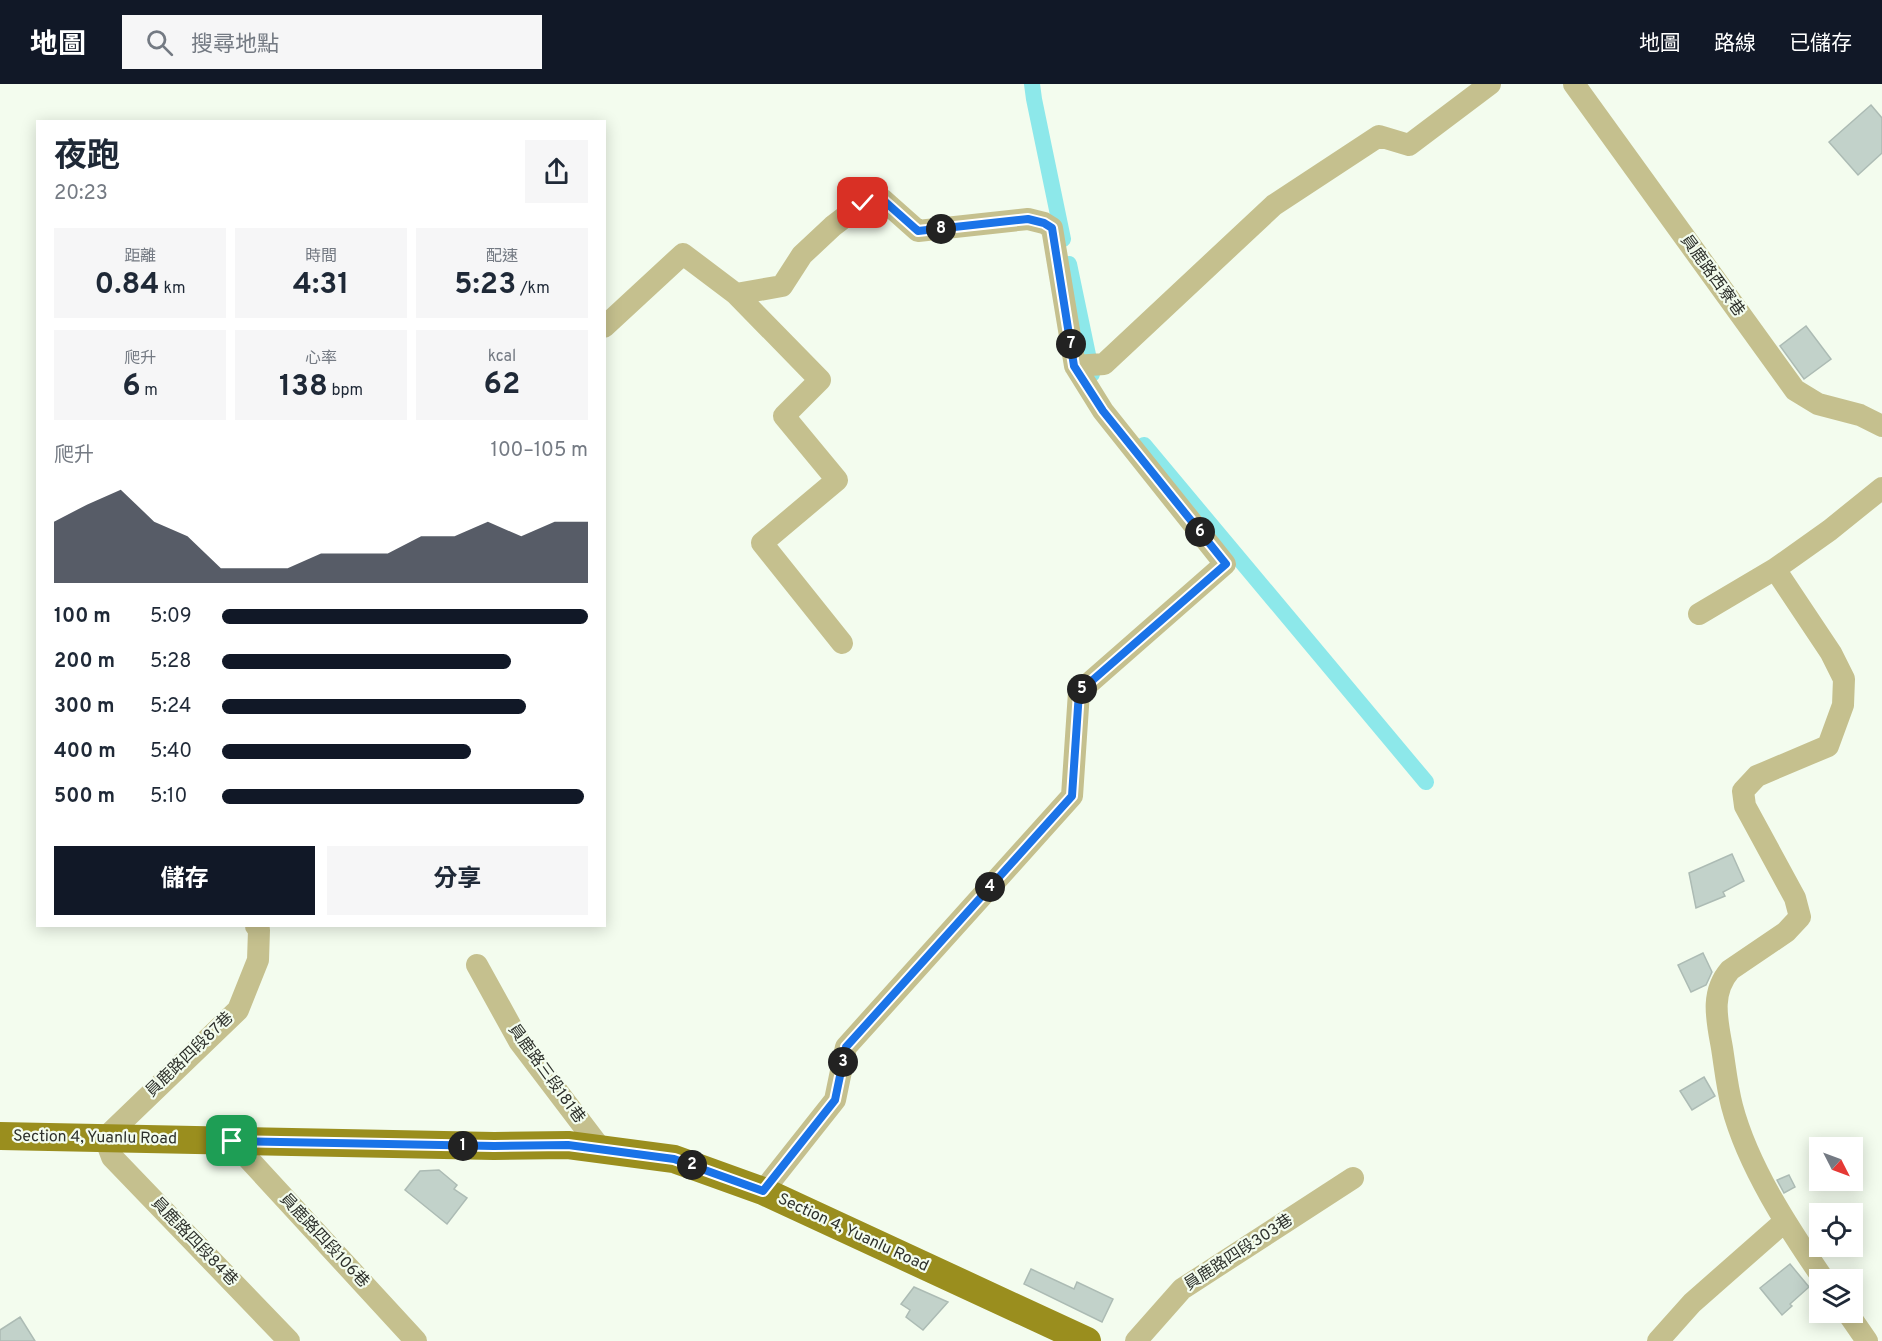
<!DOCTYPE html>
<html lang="zh-TW">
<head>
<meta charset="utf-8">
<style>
  body { margin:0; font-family:Overpass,"Noto Sans TC",sans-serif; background:#f6f6f7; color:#1f2937; height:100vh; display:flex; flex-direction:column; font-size:22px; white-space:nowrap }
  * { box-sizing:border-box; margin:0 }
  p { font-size:20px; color:#747a83 }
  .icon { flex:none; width:33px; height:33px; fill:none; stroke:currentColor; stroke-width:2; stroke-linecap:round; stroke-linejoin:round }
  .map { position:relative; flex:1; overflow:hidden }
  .details { position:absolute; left:36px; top:36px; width:570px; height:807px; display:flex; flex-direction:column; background:#fff; border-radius:0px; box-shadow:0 3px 15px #0003 }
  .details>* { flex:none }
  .needle { width:39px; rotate:132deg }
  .buttons { position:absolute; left:1809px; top:1053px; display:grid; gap:12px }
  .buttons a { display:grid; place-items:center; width:54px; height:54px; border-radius:0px; background:#fff; box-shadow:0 3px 15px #0003; font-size:30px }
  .pin { position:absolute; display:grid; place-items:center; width:51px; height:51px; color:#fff; margin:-26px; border-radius:12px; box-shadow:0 3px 9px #0006 }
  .km { position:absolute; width:30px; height:30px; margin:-15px; border-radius:50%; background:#222; color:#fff; font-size:16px; line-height:30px; text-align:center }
  .round { display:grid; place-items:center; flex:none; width:63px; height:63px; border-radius:0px; background:#f6f6f7 }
  .overview { display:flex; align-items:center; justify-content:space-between; height:102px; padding:0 18px }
  h1 { font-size:33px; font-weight:700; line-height:45px }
  .metrics { display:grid; grid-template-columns:repeat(3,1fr); gap:9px; height:102px; padding:6px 18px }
  .metrics div { display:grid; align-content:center; border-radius:0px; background:#f6f6f7; text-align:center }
  .metrics b { font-size:30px; font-weight:700 }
  .metrics small { font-size:16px; font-weight:400 }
  .metrics p { font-size:16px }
  .chart { height:168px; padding:12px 18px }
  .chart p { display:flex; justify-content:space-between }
  .chart svg { width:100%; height:108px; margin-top:6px; fill:#111827; opacity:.7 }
  .cta { display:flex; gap:12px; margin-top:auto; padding:12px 18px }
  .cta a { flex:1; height:69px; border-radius:0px; background:#111827; color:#fff; font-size:24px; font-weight:700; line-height:69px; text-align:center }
  .cta a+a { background:#f6f6f7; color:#1f2937 }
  ul { padding:0 18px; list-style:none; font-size:20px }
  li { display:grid; grid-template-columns:96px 72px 1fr; align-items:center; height:45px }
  li i { height:15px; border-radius:8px; background:#111827 }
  header { display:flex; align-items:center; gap:36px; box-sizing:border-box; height:84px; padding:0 30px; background:#111827; color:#fff }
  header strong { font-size:28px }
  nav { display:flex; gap:33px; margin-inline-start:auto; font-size:21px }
  .search { width:420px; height:54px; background:#f6f6f7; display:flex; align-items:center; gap:15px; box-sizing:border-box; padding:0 21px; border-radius:0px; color:#747a83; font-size:22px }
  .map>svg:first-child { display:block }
</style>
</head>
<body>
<header>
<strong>地圖</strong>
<div class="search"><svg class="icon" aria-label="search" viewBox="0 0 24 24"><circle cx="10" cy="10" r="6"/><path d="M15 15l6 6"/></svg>搜尋地點</div>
<nav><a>地圖</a><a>路線</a><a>已儲存</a></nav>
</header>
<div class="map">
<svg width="1882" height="1257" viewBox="0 0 1882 1257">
  <rect width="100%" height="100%" fill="#f3fcee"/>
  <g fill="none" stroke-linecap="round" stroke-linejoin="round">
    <path stroke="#8de8ea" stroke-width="16" d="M1032 0 1034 15 1063 155
      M1069 180 1092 290
      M1144 361 1426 698"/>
  </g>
  <path fill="#c2d2ca" stroke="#acbbb4" stroke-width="1.5" d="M1871 21 1882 34V69L1858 91 1829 58Z
    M1806 242 1831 275 1804 295 1780 262Z
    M1732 770 1744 797 1723 808 1725 812 1696 824 1689 789Z
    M1703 869 1712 888 1706 901 1691 908 1678 881Z
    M1704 993 1715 1012 1692 1026 1680 1007Z
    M439 1086 457 1101 454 1105 467 1114 447 1140 405 1106 420 1087Z
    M1789 1091 1795 1103 1784 1109 1777 1096Z
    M1790 1180 1809 1203 1790 1220 1792 1222 1782 1231 1760 1204Z
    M1031 1185 1074 1205 1077 1198 1113 1215 1102 1238 1024 1200Z
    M914 1203 948 1218 923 1246 906 1233 910 1226 901 1220Z
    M20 1233 35 1257H0V1246Z"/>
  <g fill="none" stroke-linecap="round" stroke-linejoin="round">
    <path stroke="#c5c08e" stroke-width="22" d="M1574 0 1795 306 1818 320 1860 331 1882 342
      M736 210 820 296 784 332 837 396 762 459 842 559
      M604 243 683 170 736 210 782 202 802 171 833 142 863 119 882 115 918 147 1028 135 1044 139 1052 144 1075 282 1104 280 1274 121 1379 52 1409 61 1490 0
      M1699 530 1775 485
      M256 842 259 846 258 876 238 926 105 1054 112 1073 289 1257
      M477 881 519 957 601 1065
      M232 1057 416 1257
      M763 1107 835 1016 846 963 1072 712 1079 608 1225 480 1103 327 1075 282
      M1824 1196C1789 1145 1748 1083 1732 1022 1727 1003 1725 983 1722 964 1717 936 1710 909 1730 886L1786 848 1800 833 1795 814 1745 722 1743 707 1757 692 1828 662 1843 621 1844 595 1831 569 1775 485 1830 446 1882 404
      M1847 1228 1867 1257
      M1136 1257 1182 1205 1353 1094
      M1658 1257 1692 1219 1784 1138"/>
    <path stroke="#9a8e1e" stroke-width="28" d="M0 1052 494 1062 568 1061 674 1075 763 1107 1087 1257"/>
  </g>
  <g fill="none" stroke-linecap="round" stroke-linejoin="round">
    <g stroke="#fff" stroke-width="12">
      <path id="route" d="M232 1057 494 1062 568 1061 674 1075 763 1107 835 1016 846 963 1072 712 1079 608 1226 480 1103 327 1074 282 1052 144 1044 139 1028 135 918 147 882 115 863 119"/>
    </g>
    <use href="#route" stroke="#1a73e8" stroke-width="8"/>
  </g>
  <g text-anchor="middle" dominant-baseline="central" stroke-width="4.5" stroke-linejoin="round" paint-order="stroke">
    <g font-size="16" fill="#2d302b" stroke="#f3fcee">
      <text transform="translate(1712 192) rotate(54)">員鹿路西寮巷</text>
      <text transform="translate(190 971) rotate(-44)">員鹿路四段87巷</text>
      <text transform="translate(546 990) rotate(54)">員鹿路三段181巷</text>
      <text transform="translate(95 1054) rotate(1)">Section 4, Yuanlu Road</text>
      <text transform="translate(853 1149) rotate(25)">Section 4, Yuanlu Road</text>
      <text transform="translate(324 1157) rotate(47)">員鹿路四段106巷</text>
      <text transform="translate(194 1158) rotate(46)">員鹿路四段84巷</text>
      <text transform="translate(1239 1169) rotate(-33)">員鹿路四段303巷</text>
    </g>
  </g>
</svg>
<div class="buttons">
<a><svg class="needle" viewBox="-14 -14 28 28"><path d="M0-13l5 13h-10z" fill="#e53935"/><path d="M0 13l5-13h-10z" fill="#747a83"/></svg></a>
<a><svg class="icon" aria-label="locate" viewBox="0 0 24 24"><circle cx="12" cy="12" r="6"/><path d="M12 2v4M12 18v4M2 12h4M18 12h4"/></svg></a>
<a><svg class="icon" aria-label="layers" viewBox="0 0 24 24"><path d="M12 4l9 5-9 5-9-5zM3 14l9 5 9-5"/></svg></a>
</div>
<div class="pin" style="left:232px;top:1057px;background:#1e9e55"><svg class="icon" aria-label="arrive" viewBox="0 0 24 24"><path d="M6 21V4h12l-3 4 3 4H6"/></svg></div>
<div class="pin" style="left:863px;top:119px;background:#d93025"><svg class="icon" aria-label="check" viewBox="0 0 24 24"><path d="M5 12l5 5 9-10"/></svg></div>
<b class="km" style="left:463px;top:1062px">1</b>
<b class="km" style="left:692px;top:1081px">2</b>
<b class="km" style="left:843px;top:978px">3</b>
<b class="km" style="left:990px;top:803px">4</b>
<b class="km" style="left:1082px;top:605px">5</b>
<b class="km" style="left:1200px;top:448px">6</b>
<b class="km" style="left:1071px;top:260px">7</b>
<b class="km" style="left:941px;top:145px">8</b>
<section class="details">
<div class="overview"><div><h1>夜跑</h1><p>20:23</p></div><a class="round"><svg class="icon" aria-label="share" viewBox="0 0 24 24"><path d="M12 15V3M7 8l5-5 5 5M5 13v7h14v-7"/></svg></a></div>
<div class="metrics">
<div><p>距離</p><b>0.84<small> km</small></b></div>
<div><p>時間</p><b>4:31</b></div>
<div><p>配速</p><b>5:23<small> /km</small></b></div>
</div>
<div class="metrics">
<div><p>爬升</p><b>6<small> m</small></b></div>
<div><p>心率</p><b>138<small> bpm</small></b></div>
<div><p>kcal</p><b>62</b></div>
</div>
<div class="chart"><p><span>爬升</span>100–105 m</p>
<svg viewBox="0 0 160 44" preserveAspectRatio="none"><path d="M0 44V19L10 12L20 6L30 19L40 25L50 38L60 38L70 38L80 32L90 32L100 32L110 25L120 25L130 19L140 25L150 19L160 19V44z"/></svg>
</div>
<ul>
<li><b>100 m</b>5:09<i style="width:100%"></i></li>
<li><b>200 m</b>5:28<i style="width:79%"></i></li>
<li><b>300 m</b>5:24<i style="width:83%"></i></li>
<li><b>400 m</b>5:40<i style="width:68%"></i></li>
<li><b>500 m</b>5:10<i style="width:99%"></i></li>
</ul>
<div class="cta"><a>儲存</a><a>分享</a></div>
</section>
</div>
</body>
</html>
